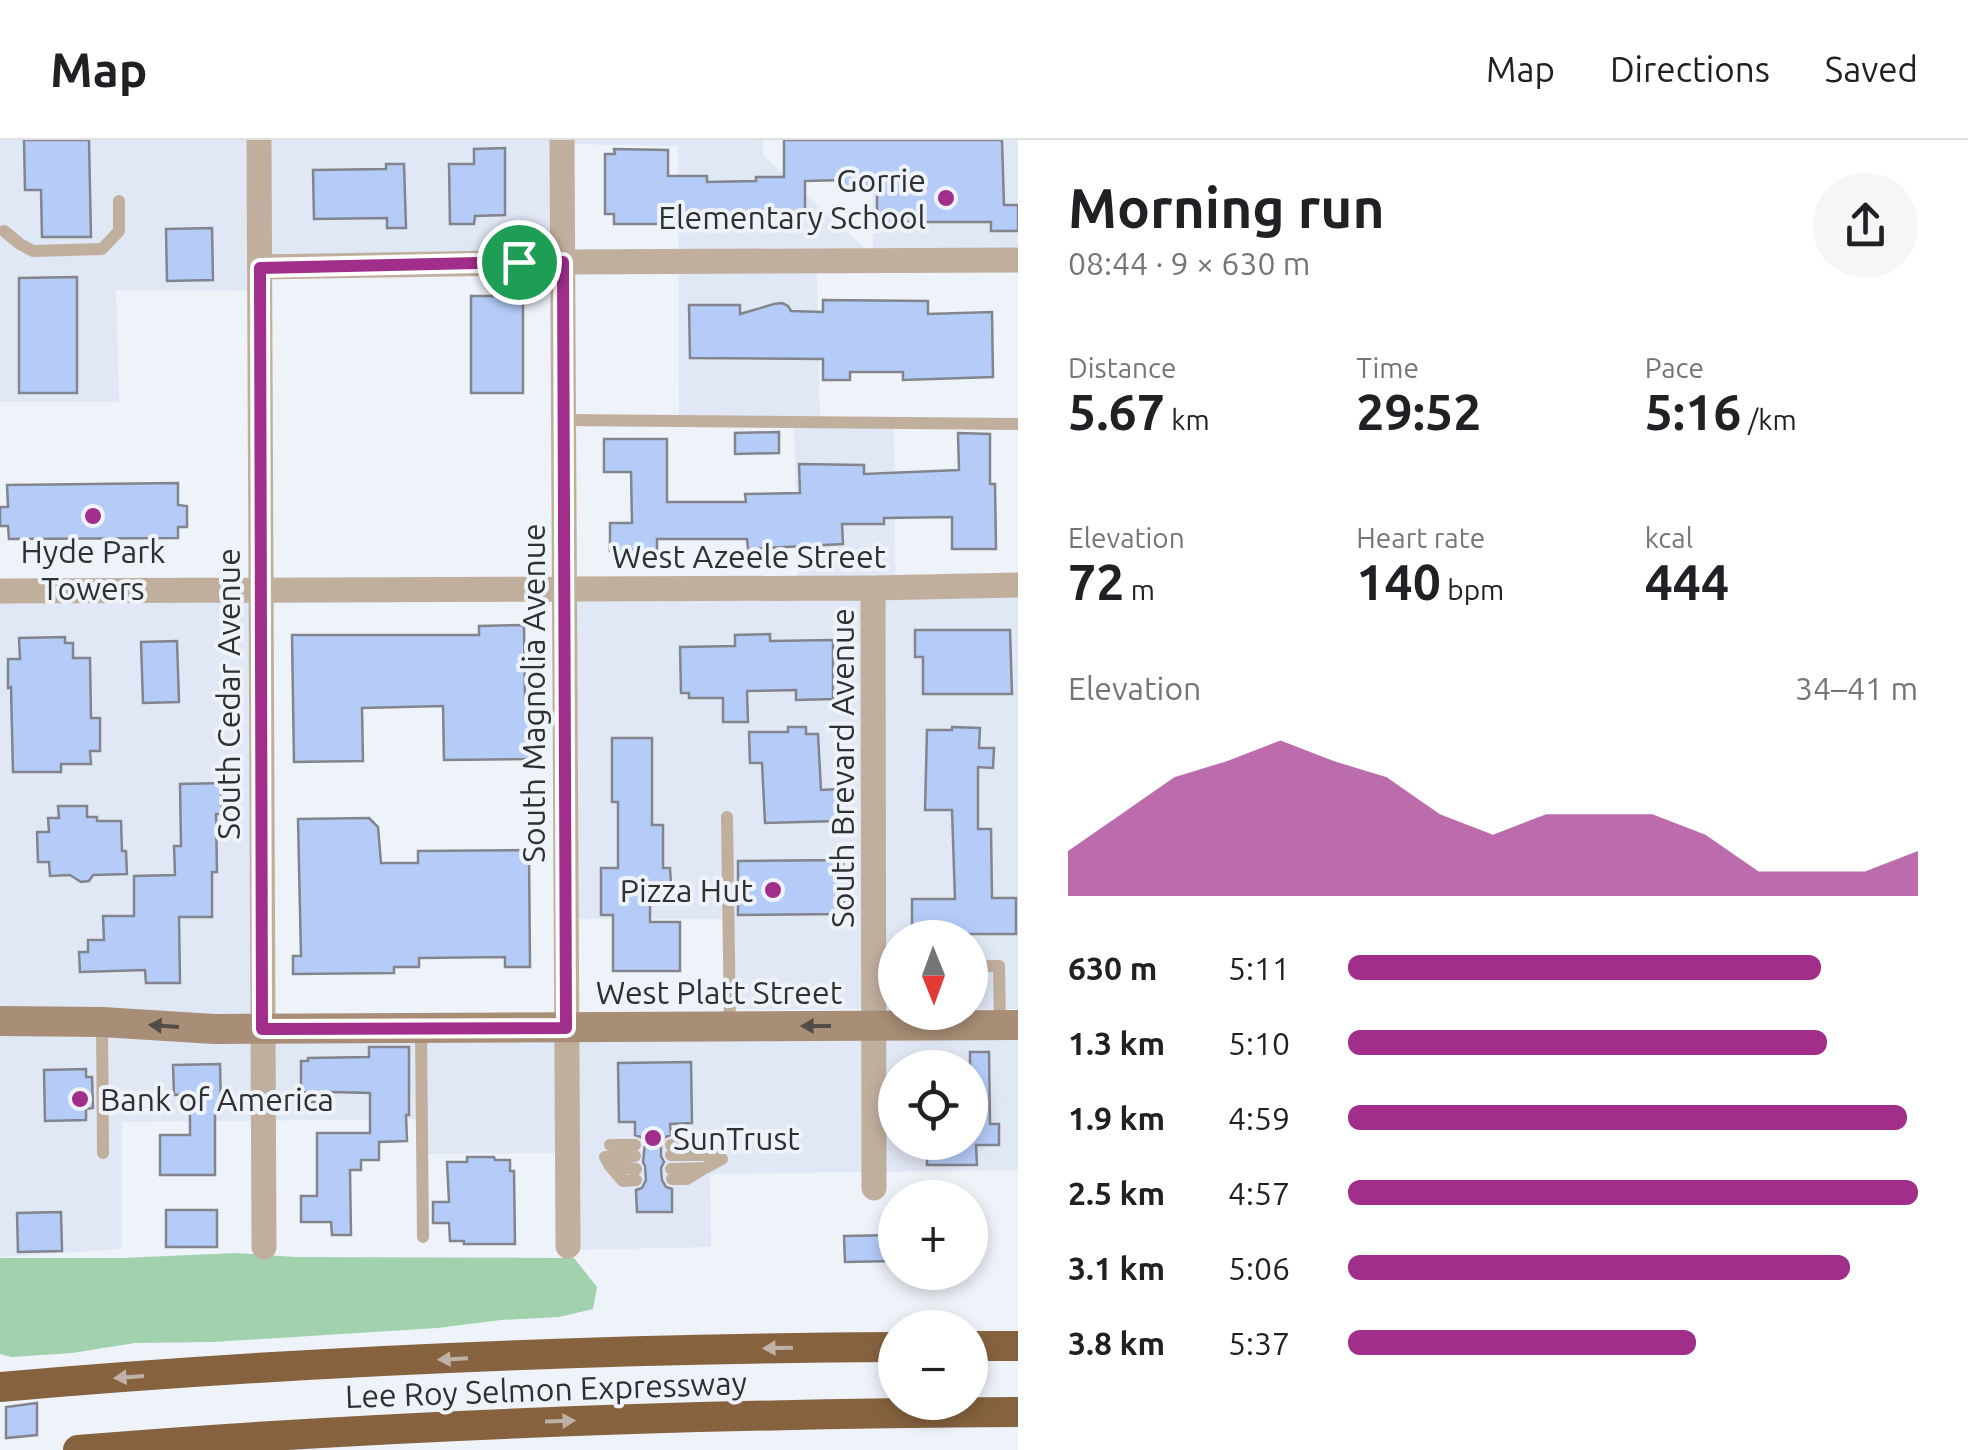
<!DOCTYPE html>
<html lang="en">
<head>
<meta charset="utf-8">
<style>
  body { margin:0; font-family:Ubuntu,sans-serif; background:#f6f6f6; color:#202124; height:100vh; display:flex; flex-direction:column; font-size:38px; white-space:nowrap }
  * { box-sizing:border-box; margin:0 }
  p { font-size:32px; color:#757577 }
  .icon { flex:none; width:55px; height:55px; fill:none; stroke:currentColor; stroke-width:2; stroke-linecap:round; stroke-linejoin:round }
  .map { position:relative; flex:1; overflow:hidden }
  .panel { display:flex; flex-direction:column; background:#fff; width:950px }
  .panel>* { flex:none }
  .needle { width:65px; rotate:179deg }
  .controls { position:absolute; left:878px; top:780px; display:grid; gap:20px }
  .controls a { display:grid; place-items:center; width:110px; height:110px; border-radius:50%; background:#fff; box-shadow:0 5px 15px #0003; font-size:50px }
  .pin { position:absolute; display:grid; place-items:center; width:85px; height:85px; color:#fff; margin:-42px; border:5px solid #fff; border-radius:50%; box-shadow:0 2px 10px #0007 }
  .round { display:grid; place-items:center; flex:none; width:105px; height:105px; border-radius:52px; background:#f6f6f6 }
  .head { display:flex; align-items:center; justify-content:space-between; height:170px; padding:0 50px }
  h1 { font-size:55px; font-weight:700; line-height:75px }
  .stats { display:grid; grid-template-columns:repeat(3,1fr); gap:15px; height:170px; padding:10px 50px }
  .stats div { display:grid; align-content:center }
  .stats b { font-size:50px; font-weight:700 }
  .stats small { font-size:28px; font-weight:400 }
  .stats p { font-size:28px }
  .chart { height:280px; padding:20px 50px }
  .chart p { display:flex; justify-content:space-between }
  .chart svg { width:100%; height:180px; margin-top:10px; fill:#a02e8a; opacity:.7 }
  ul { padding:0 50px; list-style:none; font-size:32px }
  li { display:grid; grid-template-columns:160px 120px 1fr; align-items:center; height:75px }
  li i { height:25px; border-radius:12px; background:#a02e8a }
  header { display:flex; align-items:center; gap:60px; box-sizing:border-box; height:140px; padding:0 50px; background:#fff; border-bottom:2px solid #e0e0e0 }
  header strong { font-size:48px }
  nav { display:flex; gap:55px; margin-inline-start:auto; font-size:35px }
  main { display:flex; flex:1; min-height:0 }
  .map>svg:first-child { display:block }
</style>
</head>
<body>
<header>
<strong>Map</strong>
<nav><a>Map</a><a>Directions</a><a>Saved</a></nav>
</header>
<main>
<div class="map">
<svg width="1018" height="1310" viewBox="0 0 1018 1310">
  <rect width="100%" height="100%" fill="#eef2f9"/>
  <path fill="#e0e7f5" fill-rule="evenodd" d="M0 0H256L258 151 116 150 119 262H0Z
    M263 0H560L561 118 264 122Z
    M564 0H763V15L873 116 872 0H1018V117L817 125 820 286 894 287 895 445 798 447 794 280 679 279 678 6 564 4Z
    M1018 449V869H970V798H895V869H729L728 779H572L570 455Z
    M0 452 258 454 260 880 564 881 565 1013 426 1014 424 979 122 982V1109L0 1117Z
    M1018 876V1030L710 1034 711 1107 569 1110 567 880ZM895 928H970V1002H895Z"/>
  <path fill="#a2d1ae" d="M236 1113 295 1117 574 1118 597 1147 593 1169 559 1177 501 1180 437 1188 212 1202 135 1203 72 1213 12 1217 0 1214V1118H122Z"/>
  <path fill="#b5ccf9" stroke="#82858b" stroke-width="2.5" d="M24 0H89L91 97H42L41 50H25Z
    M784 0H1002L1004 65H1018V91H991V82H898V85H877V50H844V40L805 41V73L735 72V77H720V87H699L698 77 661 76V84H614V74H605V14H615L614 9 668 10V36H707V42L756 41V37H784Z
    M505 8V75L475 76 474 84H450L449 24H474V9Z
    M386 24H404L406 88H387V78L314 79 313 30 386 29Z
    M212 88 213 140 167 141 166 89Z
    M77 137V253H19V138Z
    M471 156H523V253H471Z
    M823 160 928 161V174L992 172 993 237 903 240V232H850V240H823V219L690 218 689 165H740V174L774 164 782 163 788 166 791 171 823 172Z
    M779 292V313L735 314V293Z
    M958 293 990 294V344H995L996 409H952V377L884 378V384H842L843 404 748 409 747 399H657V410L610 411V383H632L631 332H604V299H667V362H746L745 354 800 353 799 324 864 325V334L959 330Z
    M178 343V365L187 366V387H178V398L9 399 8 386H0V367H8L7 345Z
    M524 485 525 559H533L534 619 444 620 443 566 362 568 363 621 294 622 292 495H479V486Z
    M915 490H1010L1012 554H923V517H915Z
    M770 494V501L833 500V559L796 560V550L747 551 748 582H723V558H689V553H681L680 507 735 506V495Z
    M65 497V503H73V518H90L91 578H100V611H90L91 624H61V632H13L11 547 8 548V519H20L19 498Z
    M177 501 179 562 143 563 141 502Z
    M788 587H806V594H818L821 650 837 649 838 681 765 683 762 623H750L749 592H788Z
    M952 587 980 588 979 608H994L993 628 978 627V689H991L992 758H1016V794H912V759H955L952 670H925L927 590H952Z
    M612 598H652V685H663V728H670L671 745H650V782H680V831H613V775H601V728H618V662H612Z
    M221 643 222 674H216L217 732H212V777H179L180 843H146L145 830 80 832 79 812H88V800H104L103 776H134V736L175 735 174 706H181L180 644Z
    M58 666H87V677H97V681H121L122 711H126L127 734 93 735 89 741 81 742 70 735 50 736 49 722H38L37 692H49L48 678H59Z
    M369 678 378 687 381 723H418V711L529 710 530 827H505V817L419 818V827H394V833L293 834V816H301L298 679Z
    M843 720 844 774 738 775V721Z
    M369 907H409V975H406L407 1001 379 1002V1020H361V1030H350L351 1095H332L331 1082H301V1056H317V993H370V953L331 952 332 961 310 962V953L301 952V921H308V918L369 917Z
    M970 912H989L990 984H999V1005H976L977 1025H927V1002H970Z
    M691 922 692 983 670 984 671 995 665 997 661 1005V1016L664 1022 661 1028 662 1040 666 1047 672 1049V1072H637L636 1050 642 1048 646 1040 645 1026 643 1022 645 1004 641 997 635 995V982H619L618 923Z
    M220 924 221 968H215V1035H160V995H190V954L174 955 173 925Z
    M86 929V937H92L93 968 86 969V980L45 981 44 930Z
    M467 1017H494L495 1020H510V1031H514L515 1104H464V1101H450L449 1083H433V1062H449L447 1022H467Z
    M166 1070H217V1107H166Z
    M61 1072 62 1111 18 1112 17 1073Z
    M895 1095V1121L845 1122 844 1096Z
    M37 1263V1295L6 1298V1267Z"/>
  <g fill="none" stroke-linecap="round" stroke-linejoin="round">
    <path stroke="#c1af9e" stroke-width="12" d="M4 91 20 104 33 111 102 109 119 91V61
      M564 280 1018 284
      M727 677 730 886
      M970 826H999L1000 885
      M102 882 103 1013
      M421 890 423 1097
      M610 1005H635
      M671 1005 711 1003
      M671 1015H719
      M605 1017 610 1026 636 1029
      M605 1017 635 1016
      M610 1026 623 1041 636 1040
      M671 1029 705 1028 722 1019
      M672 1039H687L703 1029"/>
    <path stroke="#c1af9e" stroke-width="25" d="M259 0 264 1107
      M562 0 568 1106
      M260 127 563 122 1018 120
      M873 448 874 1048
      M0 451 873 448 1018 445"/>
    <path stroke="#a88e76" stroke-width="30" d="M0 881 102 882 214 889 1018 885"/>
    <path stroke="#86623f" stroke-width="30" d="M970 1206H1018
      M0 1247C297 1221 597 1209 895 1207
      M78 1310C391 1284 704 1274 1018 1272"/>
  </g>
  <defs><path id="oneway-solid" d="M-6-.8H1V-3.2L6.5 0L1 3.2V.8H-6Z" transform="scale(2.5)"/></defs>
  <g fill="#534c46">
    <use href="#oneway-solid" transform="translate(164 886) rotate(-176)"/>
    <use href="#oneway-solid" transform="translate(816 886) rotate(-180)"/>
  </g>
  <g fill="#bfb1a5">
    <use href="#oneway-solid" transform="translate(778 1208) rotate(179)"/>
    <use href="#oneway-solid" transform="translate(453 1219) rotate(177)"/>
    <use href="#oneway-solid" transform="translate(129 1237) rotate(176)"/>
    <use href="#oneway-solid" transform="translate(560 1281) rotate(-2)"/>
  </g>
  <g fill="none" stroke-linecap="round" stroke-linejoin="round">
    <g stroke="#fff" stroke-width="20">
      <path id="route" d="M519 122H563L566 888 262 889 260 128Z"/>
    </g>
    <use href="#route" stroke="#a02e8a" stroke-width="12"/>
  </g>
  <g fill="#a02e8a" stroke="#eef2f9" stroke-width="4">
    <circle cx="946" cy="58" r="10"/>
    <circle cx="93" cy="376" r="10"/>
    <circle cx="773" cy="750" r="10"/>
    <circle cx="80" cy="959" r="10"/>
    <circle cx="653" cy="998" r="10"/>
  </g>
  <g text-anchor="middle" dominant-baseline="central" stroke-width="8" stroke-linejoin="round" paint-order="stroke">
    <g font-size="32" fill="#2e3032" stroke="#eef2f9" text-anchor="end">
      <text x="926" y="40">Gorrie<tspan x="926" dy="37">Elementary School</tspan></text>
      <text x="93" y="411" text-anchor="middle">Hyde Park<tspan x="93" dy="37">Towers</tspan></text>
      <text x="753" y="750">Pizza Hut</text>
      <text x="100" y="959" text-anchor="start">Bank of America</text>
      <text x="673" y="998" text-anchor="start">SunTrust</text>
    </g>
    <g font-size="32" fill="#2e3032" stroke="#eef2f9">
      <text x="749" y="416">West Azeele Street</text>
      <text transform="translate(533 553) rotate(-90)">South Magnolia Avenue</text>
      <text transform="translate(228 554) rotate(-90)">South Cedar Avenue</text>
      <text transform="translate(842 628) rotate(-90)">South Brevard Avenue</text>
      <text x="719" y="852">West Platt Street</text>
      <text transform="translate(546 1249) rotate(-2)">Lee Roy Selmon Expressway</text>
    </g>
  </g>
</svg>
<div class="controls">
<a><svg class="needle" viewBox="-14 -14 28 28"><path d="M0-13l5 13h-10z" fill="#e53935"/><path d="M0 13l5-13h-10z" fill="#757577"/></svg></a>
<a><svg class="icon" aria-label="locate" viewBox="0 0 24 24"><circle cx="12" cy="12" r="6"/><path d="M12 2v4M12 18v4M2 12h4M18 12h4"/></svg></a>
<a>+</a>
<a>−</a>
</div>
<div class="pin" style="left:519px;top:122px;background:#1e9e55"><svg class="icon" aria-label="arrive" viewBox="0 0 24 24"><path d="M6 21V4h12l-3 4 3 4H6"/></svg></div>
</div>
<section class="panel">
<div class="head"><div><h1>Morning run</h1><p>08:44 · 9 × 630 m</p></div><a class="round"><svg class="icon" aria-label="share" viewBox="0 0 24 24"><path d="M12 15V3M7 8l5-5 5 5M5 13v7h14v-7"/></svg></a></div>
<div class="stats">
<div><p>Distance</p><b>5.67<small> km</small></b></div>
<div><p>Time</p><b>29:52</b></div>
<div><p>Pace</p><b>5:16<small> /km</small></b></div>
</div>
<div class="stats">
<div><p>Elevation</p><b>72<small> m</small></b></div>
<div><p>Heart rate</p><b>140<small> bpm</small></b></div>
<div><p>kcal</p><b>444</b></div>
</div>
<div class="chart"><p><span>Elevation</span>34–41 m</p>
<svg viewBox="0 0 160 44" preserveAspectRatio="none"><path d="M0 44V33L10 24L20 15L30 11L40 6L50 11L60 15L70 24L80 29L90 24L100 24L110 24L120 29L130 38L140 38L150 38L160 33V44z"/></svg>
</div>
<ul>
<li><b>630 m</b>5:11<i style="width:83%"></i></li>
<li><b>1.3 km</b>5:10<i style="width:84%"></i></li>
<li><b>1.9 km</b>4:59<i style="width:98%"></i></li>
<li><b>2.5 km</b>4:57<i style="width:100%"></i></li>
<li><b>3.1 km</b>5:06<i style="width:88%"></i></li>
<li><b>3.8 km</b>5:37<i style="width:61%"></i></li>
</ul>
</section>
</main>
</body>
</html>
